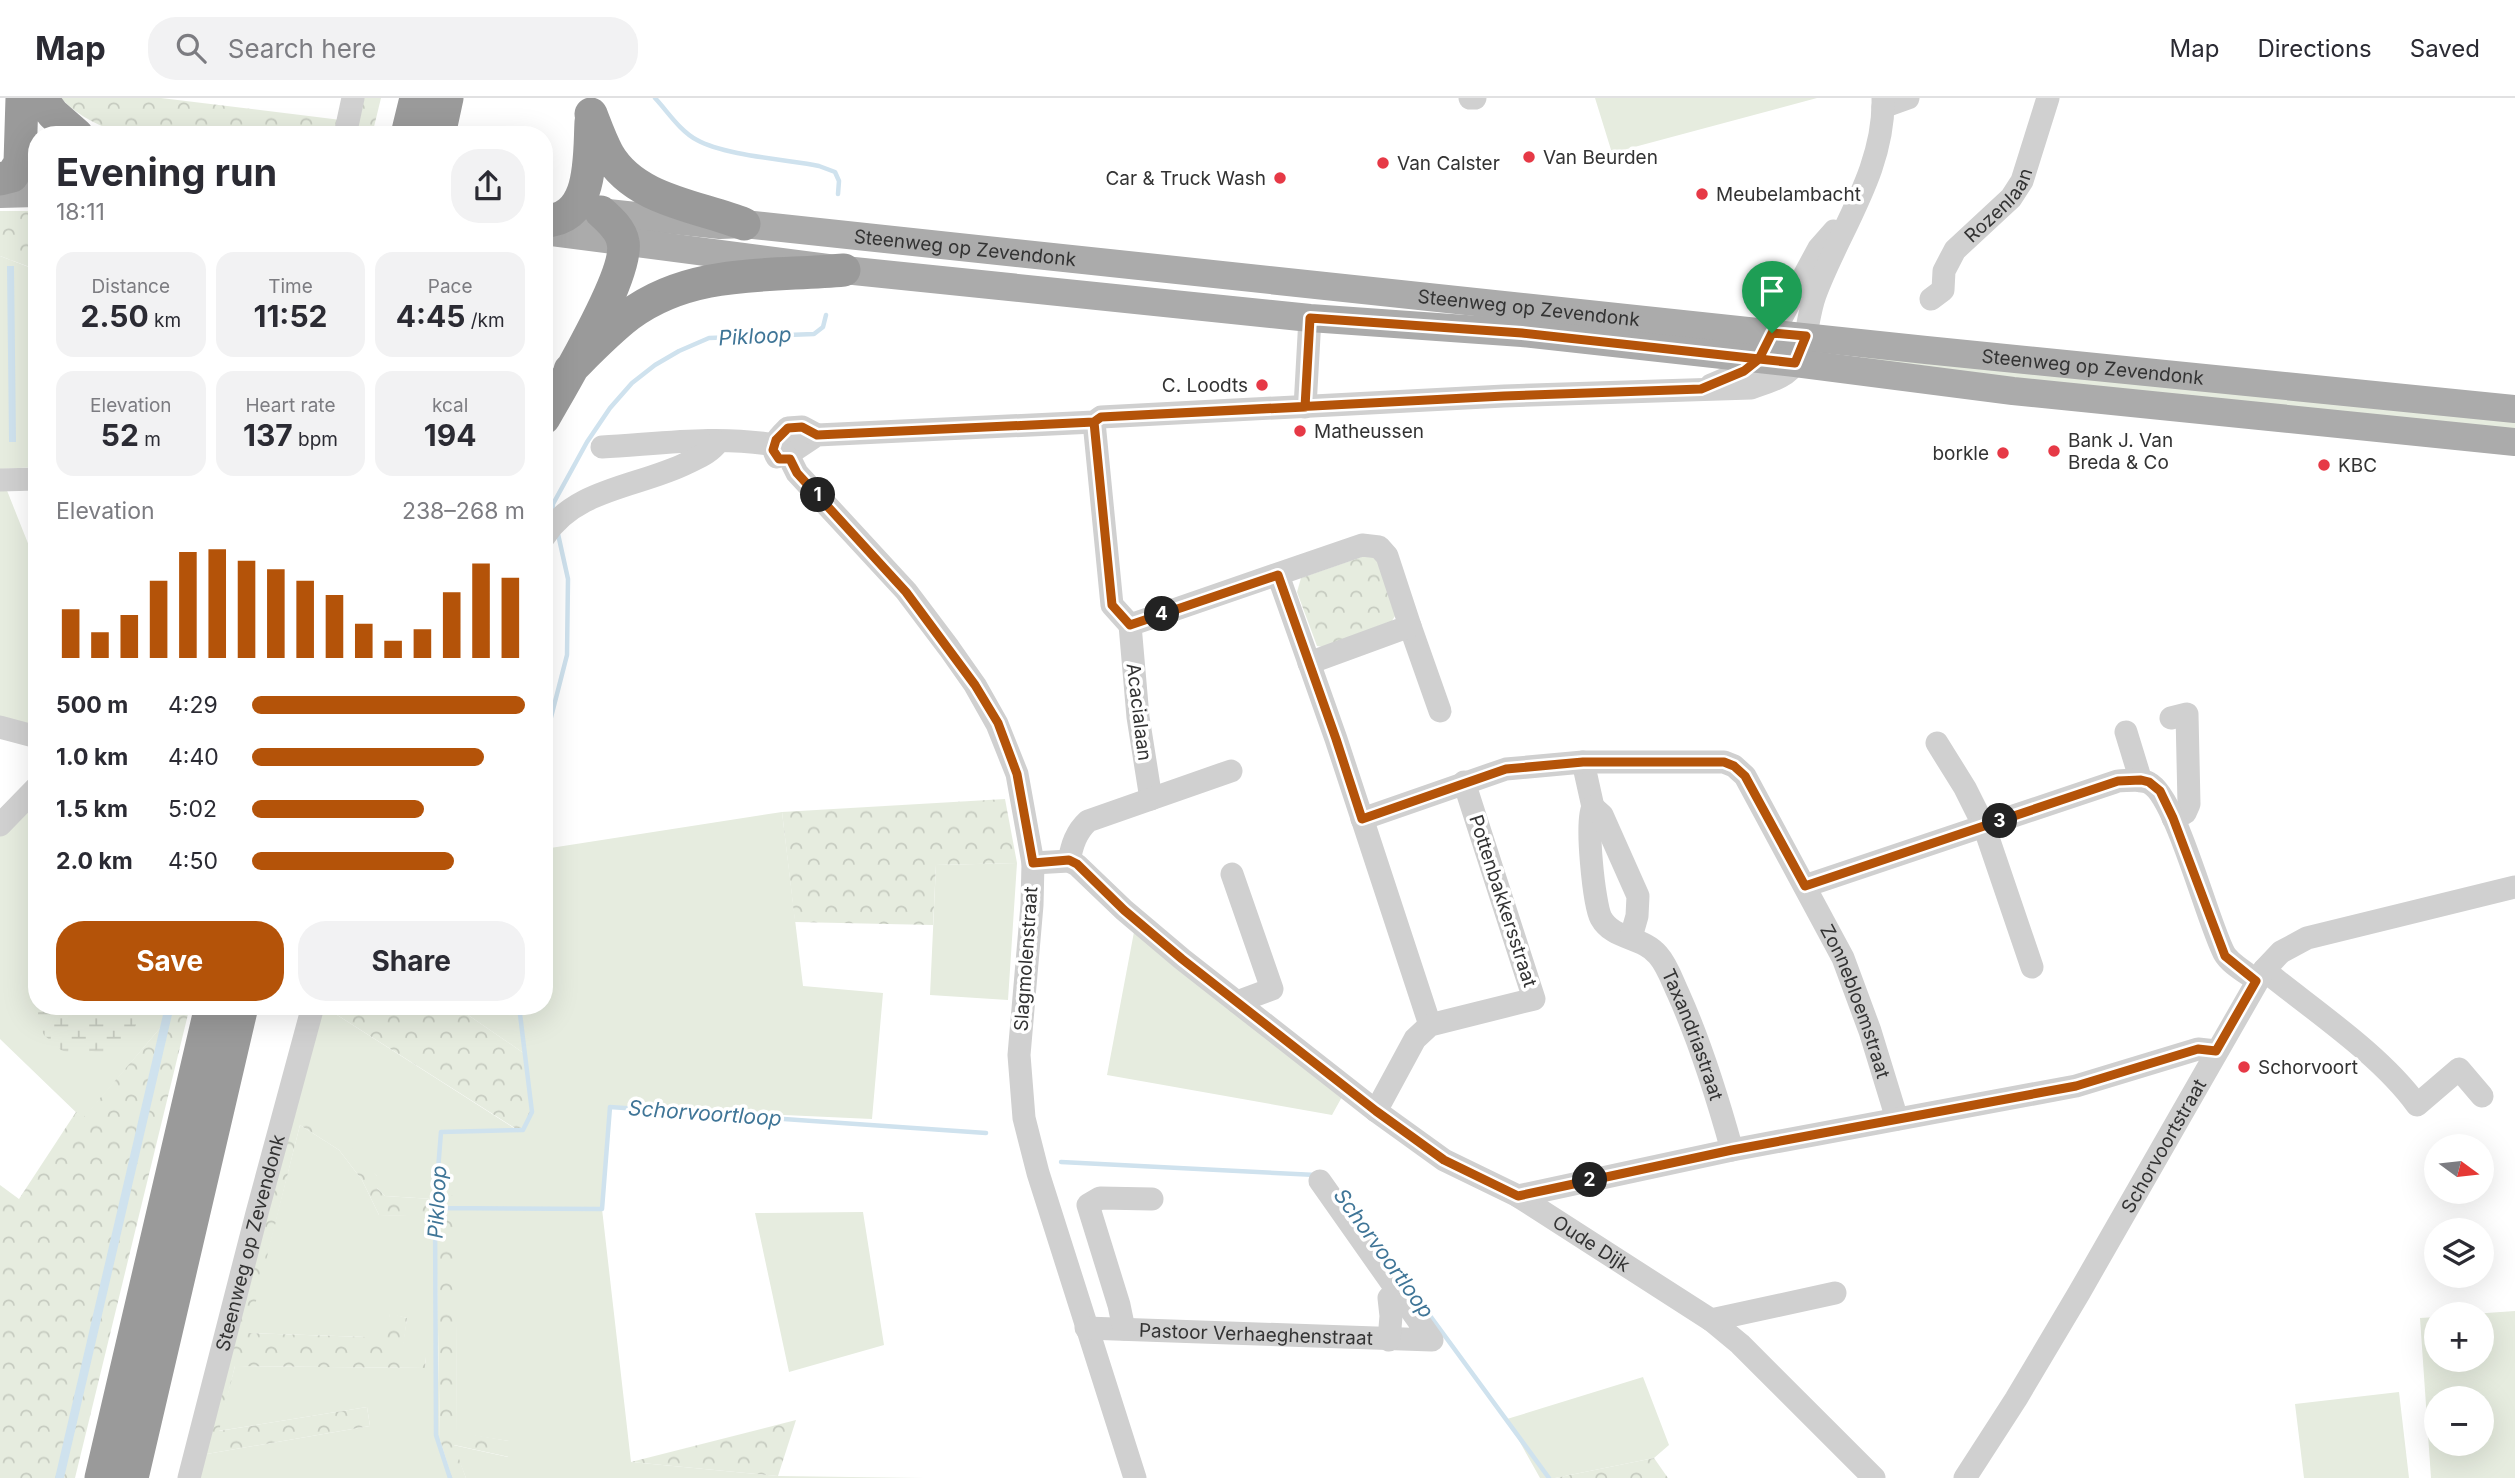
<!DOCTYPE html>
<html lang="en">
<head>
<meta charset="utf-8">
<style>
  body { margin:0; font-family:Inter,sans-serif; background:#f2f2f3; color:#2b2b33; height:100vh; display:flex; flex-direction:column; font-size:26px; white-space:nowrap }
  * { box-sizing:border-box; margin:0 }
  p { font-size:23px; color:#7c7c81 }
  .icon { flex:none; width:38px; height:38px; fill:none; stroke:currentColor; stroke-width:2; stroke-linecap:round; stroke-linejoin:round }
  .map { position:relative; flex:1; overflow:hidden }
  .side { position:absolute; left:28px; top:28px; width:525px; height:889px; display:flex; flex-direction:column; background:#fff; border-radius:28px; box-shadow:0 7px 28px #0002 }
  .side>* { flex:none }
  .needle { width:46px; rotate:105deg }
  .buttons { position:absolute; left:2424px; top:1036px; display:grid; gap:14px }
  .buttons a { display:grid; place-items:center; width:70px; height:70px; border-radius:50%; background:#fff; box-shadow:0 7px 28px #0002; font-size:35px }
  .pin { position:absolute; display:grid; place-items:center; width:60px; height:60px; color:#fff; margin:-72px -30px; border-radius:50% 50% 50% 0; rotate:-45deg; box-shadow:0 0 7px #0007 }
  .pin .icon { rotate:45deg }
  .km { position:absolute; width:35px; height:35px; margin:-18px; border-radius:50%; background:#222; color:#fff; font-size:19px; line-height:35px; text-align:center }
  .round { display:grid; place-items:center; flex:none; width:74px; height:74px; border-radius:28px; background:#f2f2f3 }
  .head { display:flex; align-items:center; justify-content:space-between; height:119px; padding:0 28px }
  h1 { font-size:38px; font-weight:700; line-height:52px }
  .stats { display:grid; grid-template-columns:repeat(3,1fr); gap:10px; height:119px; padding:7px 28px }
  .stats div { display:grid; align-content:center; border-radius:18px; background:#f2f2f3; text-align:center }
  .stats b { font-size:30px; font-weight:700 }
  .stats small { font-size:19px; font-weight:400 }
  .stats p { font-size:19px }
  .chart { height:196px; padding:14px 28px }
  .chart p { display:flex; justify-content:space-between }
  .chart svg { width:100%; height:126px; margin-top:7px; stroke:#b45309; stroke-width:6 }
  .cta { display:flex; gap:14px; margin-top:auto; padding:14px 28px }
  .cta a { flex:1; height:80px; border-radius:28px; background:#b45309; color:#fff; font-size:28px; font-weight:700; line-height:80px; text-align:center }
  .cta a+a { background:#f2f2f3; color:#2b2b33 }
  ul { padding:0 28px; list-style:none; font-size:23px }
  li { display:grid; grid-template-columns:112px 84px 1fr; align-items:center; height:52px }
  li i { height:18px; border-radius:9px; background:#b45309 }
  header { display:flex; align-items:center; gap:42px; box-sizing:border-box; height:98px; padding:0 35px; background:#fff; border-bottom:2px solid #e1e1e2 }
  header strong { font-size:33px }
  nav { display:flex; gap:38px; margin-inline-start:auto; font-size:24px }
  .search { width:490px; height:63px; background:#f2f2f3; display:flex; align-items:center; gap:18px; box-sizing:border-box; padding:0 24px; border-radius:28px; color:#7c7c81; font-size:26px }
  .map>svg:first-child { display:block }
</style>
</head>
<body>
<header>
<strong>Map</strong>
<div class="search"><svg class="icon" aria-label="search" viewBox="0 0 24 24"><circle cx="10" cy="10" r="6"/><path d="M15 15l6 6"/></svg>Search here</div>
<nav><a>Map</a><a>Directions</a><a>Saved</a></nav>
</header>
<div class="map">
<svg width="2515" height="1380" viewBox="0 0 2515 1380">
  <defs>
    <pattern id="forest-crowns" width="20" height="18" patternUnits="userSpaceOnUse" patternTransform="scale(1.75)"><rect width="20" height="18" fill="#e6ecdf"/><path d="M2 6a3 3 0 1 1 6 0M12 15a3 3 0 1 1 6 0" fill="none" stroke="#c6cbc0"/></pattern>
    <pattern id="wetland-marsh" width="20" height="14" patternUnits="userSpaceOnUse" patternTransform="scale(1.75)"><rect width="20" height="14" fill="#e6ecdf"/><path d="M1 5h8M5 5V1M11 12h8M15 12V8" fill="none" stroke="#c6cbc0"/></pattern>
  </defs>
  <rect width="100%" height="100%" fill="#fff"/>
  <path fill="#e6ecdf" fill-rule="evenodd" d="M1595 0H1817L1612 55Z
    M0 158 34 171 37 169V369L0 371Z
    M1862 259 2515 321V336L1861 266Z
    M6 390 37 468V629L0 618V391Z
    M37 698V908H165L161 929 83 1021 0 941V737Z
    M782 714 803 888 883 895 872 1021 610 1009 602 1111 631 1364 778 1378 925 1380H466L453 1347 508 1359 509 1343 457 1335 455 1098 433 1101 385 1098 377 1090V1078L293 1008 323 908 517 1032H530L525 956 455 908H544V751Z
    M1017 765 1008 902 930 897 936 767Z
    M1134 834 1343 997 1332 1017 1107 977Z
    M300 1027 339 1052 362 1082 379 1117 436 1118 440 1342 452 1380H196L201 1357 370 1328 367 1309 218 1333 235 1268 425 1270 426 1259H401L407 1220 390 1216 389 1225 367 1239 247 1235Z
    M863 1114 884 1247 789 1274 755 1115Z
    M2515 1213V1380H2431L2420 1220 2436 1219V1262H2482V1216H2472ZM2436 1300H2482V1346H2436Z
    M1643 1279 1669 1347 1654 1360 1555 1380H1540L1507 1321Z
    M2399 1294 2409 1380H2304L2295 1306Z"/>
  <path fill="url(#forest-crowns)" d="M61 0H161L341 22 339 37H127C103 30 78 19 61 0Z
    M358 0H381L372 37H351Z
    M0 113H37V169L35 171 0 158Z
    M1367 457 1381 462 1397 515 1388 529 1329 550 1317 548 1297 494 1301 480Z
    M1005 701 1017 765 936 767 933 827 795 824 782 714Z
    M165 908H190L75 1380H0V1087L19 1101 76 1014 83 1020 161 929Z
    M323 908H455L525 956 532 1014 530 1032H518Z
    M293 1008 349 1047 377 1078V1090L385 1098 433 1101 456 1097 457 1334 509 1343V1359L454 1347 466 1380H452L440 1342 436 1119 379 1117 362 1082 339 1052 300 1027 248 1235 367 1239 369 1224H388L390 1215 407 1220 402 1259H426L425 1270 235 1268 219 1333 367 1309 370 1328 201 1357Z
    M796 1322 778 1378 631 1364Z
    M1654 1360 1668 1380H1555Z"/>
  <path fill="url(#wetland-marsh)" d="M39 908H141C137 930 129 947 109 958L92 953 69 955 61 952 44 937 37 923Z"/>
  <path fill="#cfe2ee" d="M7 168H14L16 344H9Z
    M165 908H174L64 1380H55Z"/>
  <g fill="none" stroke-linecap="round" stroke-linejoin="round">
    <path stroke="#cfe2ee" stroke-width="4.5" d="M655 0C668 14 680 33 697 42 723 57 788 62 819 68L835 74 839 83 838 96
      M552 417 553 406 587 344 610 310 632 285 655 267 679 253 709 240 814 236 823 229 826 217
      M544 669 548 631 567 557 568 481 558 436
      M1061 1064 1316 1077
      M435 1110 602 1111 610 1009 986 1035
      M1398 1174 1549 1380
      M450 1380 436 1337 435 1110 441 1034 523 1032 532 1014 519 908"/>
    <g stroke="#d0d0d0" stroke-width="23">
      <path d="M1470 0H1475"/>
      <path d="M1883 9 1908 0"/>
      <path d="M345 37 353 0"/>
      <path id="s1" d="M1931 201 1943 192 1944 173 1955 152 2011 100 2022 83 2048 0"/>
      <path d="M1711 287 1744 273 1759 261 1819 150 1834 133"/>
      <path d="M1305 309 1310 220"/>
      <path d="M1094 324 1112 507 1130 527"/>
      <path d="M602 349C658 346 718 337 774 347"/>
      <path d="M796 351 817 337 1094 324 1101 319 1504 298 1751 290C1767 284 1787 280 1796 264 1808 243 1807 219 1815 197 1839 132 1885 72 1883 0"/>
      <path d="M777 359C769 347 780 338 788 330L802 329 817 337"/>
      <path d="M790 361 797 375 906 493 949 550 975 587 997 626 1017 676 1033 765 1032 807 1019 957 1024 1020 1038 1075 1135 1380"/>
      <path d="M0 382 37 381"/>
      <path d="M544 439C575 390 639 389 687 365 699 359 710 355 718 344"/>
      <path d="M1278 477 1336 641 1430 927"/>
      <path d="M1410 528 1440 613"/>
      <path d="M2171 620 2187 616 2189 706 2185 715 2173 720"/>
      <path d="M0 629 37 639"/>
      <path d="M2126 634 2141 683"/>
      <path d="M1937 645 1965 690 1984 728 2032 869"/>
      <path id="s2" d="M1583 664 1593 709C1585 720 1594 807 1601 820 1613 842 1642 838 1658 857 1667 867 1672 882 1678 895 1701 946 1717 998 1732 1052"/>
      <path d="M1151 701 1138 619 1130 527 1362 447 1379 449 1387 458 1410 528 1309 565"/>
      <path d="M1593 709 1602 717 1638 798 1637 818 1631 839"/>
      <path id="s3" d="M1362 721 1506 671 1583 664H1724L1734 668 1745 678 1843 860 1870 933 1897 1021"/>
      <path d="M0 727 37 689"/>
      <path d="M1069 763C1072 747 1076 734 1088 723L1231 673"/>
      <path id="s4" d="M1033 765 1069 763 1077 767 1124 812 1182 861 1376 1013 1444 1062 1518 1098 1711 1222 1740 1246 1874 1380"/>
      <path d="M1232 776 1272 891 1237 904"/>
      <path d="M1805 788 2118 683C2127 683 2141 680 2149 685 2176 698 2207 823 2224 855 2230 866 2247 875 2256 882"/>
      <path d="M2264 872C2313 912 2380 956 2417 1007L2459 971 2482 998"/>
      <path d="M1376 1013 1415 941 1430 927 1534 901 1464 684"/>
      <path d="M1518 1098 1732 1052 2076 988 2198 951 2216 953"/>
      <path d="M1711 1222 1835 1195"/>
      <path id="s5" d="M1086 1230 1432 1242 1320 1083"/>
      <path d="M1124 1231 1119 1207 1088 1107 1100 1100 1152 1101"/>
      <path d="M1389 1242 1391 1218 1389 1200"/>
      <path id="s6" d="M189 1380 257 1115 313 908"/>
      <path id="s7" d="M1965 1380 2016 1301 2079 1195 2264 872 2281 854 2307 840 2515 789"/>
    </g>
    <g stroke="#ababab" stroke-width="28">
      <path d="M0 96 37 95"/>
      <path id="s8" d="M589 113 720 127 744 126 1926 252 2515 311"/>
      <path d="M544 133 844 172 1310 220 1522 235 1795 265 2013 293 2515 344"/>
    </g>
    <path stroke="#9a9a9a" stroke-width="33" d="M41 0 53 16 77 37
      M591 16C596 29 601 43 608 56 635 103 699 108 744 126
      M407 37 416 0
      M439 37 447 0
      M0 81 12 78 20 65 22 0
      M544 123C594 122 589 59 591 24
      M570 272C589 253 608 233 629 217 692 170 771 179 844 172
      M544 320C562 288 630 175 623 144 621 132 610 122 601 114
      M101 1380 211 908
      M132 1380 242 908"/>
  </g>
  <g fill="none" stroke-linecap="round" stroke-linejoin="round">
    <g stroke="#fff" stroke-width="14">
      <path id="route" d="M1772 235 1759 261 1744 273 1701 291 1504 298 1101 319 1094 324 817 337 802 329 788 330 776 342 773 352 779 361H790L797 375 906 494 975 587 998 625 1017 676 1033 765 1069 762 1077 766 1124 812 1182 861 1376 1013 1444 1062 1518 1098 1732 1052 2076 988 2198 951 2216 953 2256 883 2225 858 2173 720 2160 693 2149 684 2141 682 2118 683 1805 788 1745 678 1734 668 1724 664H1583L1506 671 1362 721 1336 641 1278 477 1130 527 1112 507 1094 324 1101 319 1305 309 1310 220 1522 235 1759 261 1795 265 1806 238 1772 235"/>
    </g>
    <use href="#route" stroke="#b45309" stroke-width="9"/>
  </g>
  <g fill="#e63946" stroke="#fff" stroke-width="2.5">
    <circle cx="1529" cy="59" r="7"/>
    <circle cx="1383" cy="65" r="7"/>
    <circle cx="1280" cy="80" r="7"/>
    <circle cx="1702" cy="96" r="7"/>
    <circle cx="1262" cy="287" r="7"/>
    <circle cx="1300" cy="333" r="7"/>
    <circle cx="2054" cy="353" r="7"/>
    <circle cx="2003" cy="355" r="7"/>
    <circle cx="2324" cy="367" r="7"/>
    <circle cx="2244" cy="969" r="7"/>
  </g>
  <g text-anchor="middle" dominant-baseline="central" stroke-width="7" stroke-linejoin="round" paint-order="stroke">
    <g font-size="19" fill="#333" stroke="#fff" text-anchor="start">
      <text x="1543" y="59">Van Beurden</text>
      <text x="1397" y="65">Van Calster</text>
      <text x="1266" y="80" text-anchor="end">Car &amp; Truck Wash</text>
      <text x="1716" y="96">Meubelambacht</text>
      <text x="1248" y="287" text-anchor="end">C. Loodts</text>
      <text x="1314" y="333">Matheussen</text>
      <text x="2068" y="342">Bank J. Van<tspan x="2068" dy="22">Breda &amp; Co</tspan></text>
      <text x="1989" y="355" text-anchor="end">borkle</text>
      <text x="2338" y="367">KBC</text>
      <text x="2258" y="969">Schorvoort</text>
    </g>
    <g font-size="19" fill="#333" stroke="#fff">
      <text stroke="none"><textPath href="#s1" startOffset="121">Rozenlaan</textPath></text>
      <text stroke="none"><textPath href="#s8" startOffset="378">Steenweg op Zevendonk</textPath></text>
      <text stroke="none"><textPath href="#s8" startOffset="945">Steenweg op Zevendonk</textPath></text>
      <text stroke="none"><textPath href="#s8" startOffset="1512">Steenweg op Zevendonk</textPath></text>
      <text transform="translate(1139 614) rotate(83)">Acacialaan</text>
      <text transform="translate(1503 803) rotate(72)">Pottenbakkersstraat</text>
      <text transform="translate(1026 861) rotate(-86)">Slagmolenstraat</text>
      <text stroke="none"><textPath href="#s3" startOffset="648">Zonnebloemstraat</textPath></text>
      <text stroke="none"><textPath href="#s2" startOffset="315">Taxandriastraat</textPath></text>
      <text stroke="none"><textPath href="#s7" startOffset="387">Schorvoortstraat</textPath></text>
      <text stroke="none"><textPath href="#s6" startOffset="243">Steenweg op Zevendonk</textPath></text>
      <text stroke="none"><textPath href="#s4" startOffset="686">Oude Dijk</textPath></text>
      <text stroke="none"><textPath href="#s5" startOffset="170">Pastoor Verhaeghenstraat</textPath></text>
    </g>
    <g font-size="21" font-style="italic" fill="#3f7597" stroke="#fff">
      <text transform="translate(755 238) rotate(-3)">Pikloop</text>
      <text transform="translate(705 1015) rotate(4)">Schorvoortloop</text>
      <text transform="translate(437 1104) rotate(-87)">Pikloop</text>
      <text transform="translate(1384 1155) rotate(54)">Schorvoortloop</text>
    </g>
  </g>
</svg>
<div class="buttons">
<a><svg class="needle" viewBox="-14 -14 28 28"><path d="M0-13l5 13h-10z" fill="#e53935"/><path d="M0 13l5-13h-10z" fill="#7c7c81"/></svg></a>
<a><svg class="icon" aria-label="layers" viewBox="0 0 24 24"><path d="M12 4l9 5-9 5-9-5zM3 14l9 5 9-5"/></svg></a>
<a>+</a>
<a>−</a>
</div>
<div class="pin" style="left:1772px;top:235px;background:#1e9e55"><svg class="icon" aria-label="arrive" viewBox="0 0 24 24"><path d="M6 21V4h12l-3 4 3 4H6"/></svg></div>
<b class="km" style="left:818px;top:397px">1</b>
<b class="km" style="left:1590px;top:1082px">2</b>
<b class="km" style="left:2000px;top:723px">3</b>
<b class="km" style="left:1162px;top:516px">4</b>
<section class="side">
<div class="head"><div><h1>Evening run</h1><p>18:11</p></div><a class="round"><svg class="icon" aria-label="share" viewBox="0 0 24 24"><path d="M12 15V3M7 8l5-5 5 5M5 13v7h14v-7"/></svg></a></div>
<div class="stats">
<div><p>Distance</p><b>2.50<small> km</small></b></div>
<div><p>Time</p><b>11:52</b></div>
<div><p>Pace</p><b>4:45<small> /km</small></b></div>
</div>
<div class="stats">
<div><p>Elevation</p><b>52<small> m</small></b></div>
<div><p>Heart rate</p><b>137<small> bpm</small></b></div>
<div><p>kcal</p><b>194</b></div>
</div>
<div class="chart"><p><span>Elevation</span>238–268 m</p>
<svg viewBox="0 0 160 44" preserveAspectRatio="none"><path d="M5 44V27M15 44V35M25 44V29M35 44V17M45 44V7M55 44V6M65 44V10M75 44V13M85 44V17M95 44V22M105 44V32M115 44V38M125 44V34M135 44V21M145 44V11M155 44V16"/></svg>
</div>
<ul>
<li><b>500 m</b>4:29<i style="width:100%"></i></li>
<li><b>1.0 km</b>4:40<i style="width:85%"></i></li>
<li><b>1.5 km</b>5:02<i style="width:63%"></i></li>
<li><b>2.0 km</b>4:50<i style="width:74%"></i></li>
</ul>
<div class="cta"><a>Save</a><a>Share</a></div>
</section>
</div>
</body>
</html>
